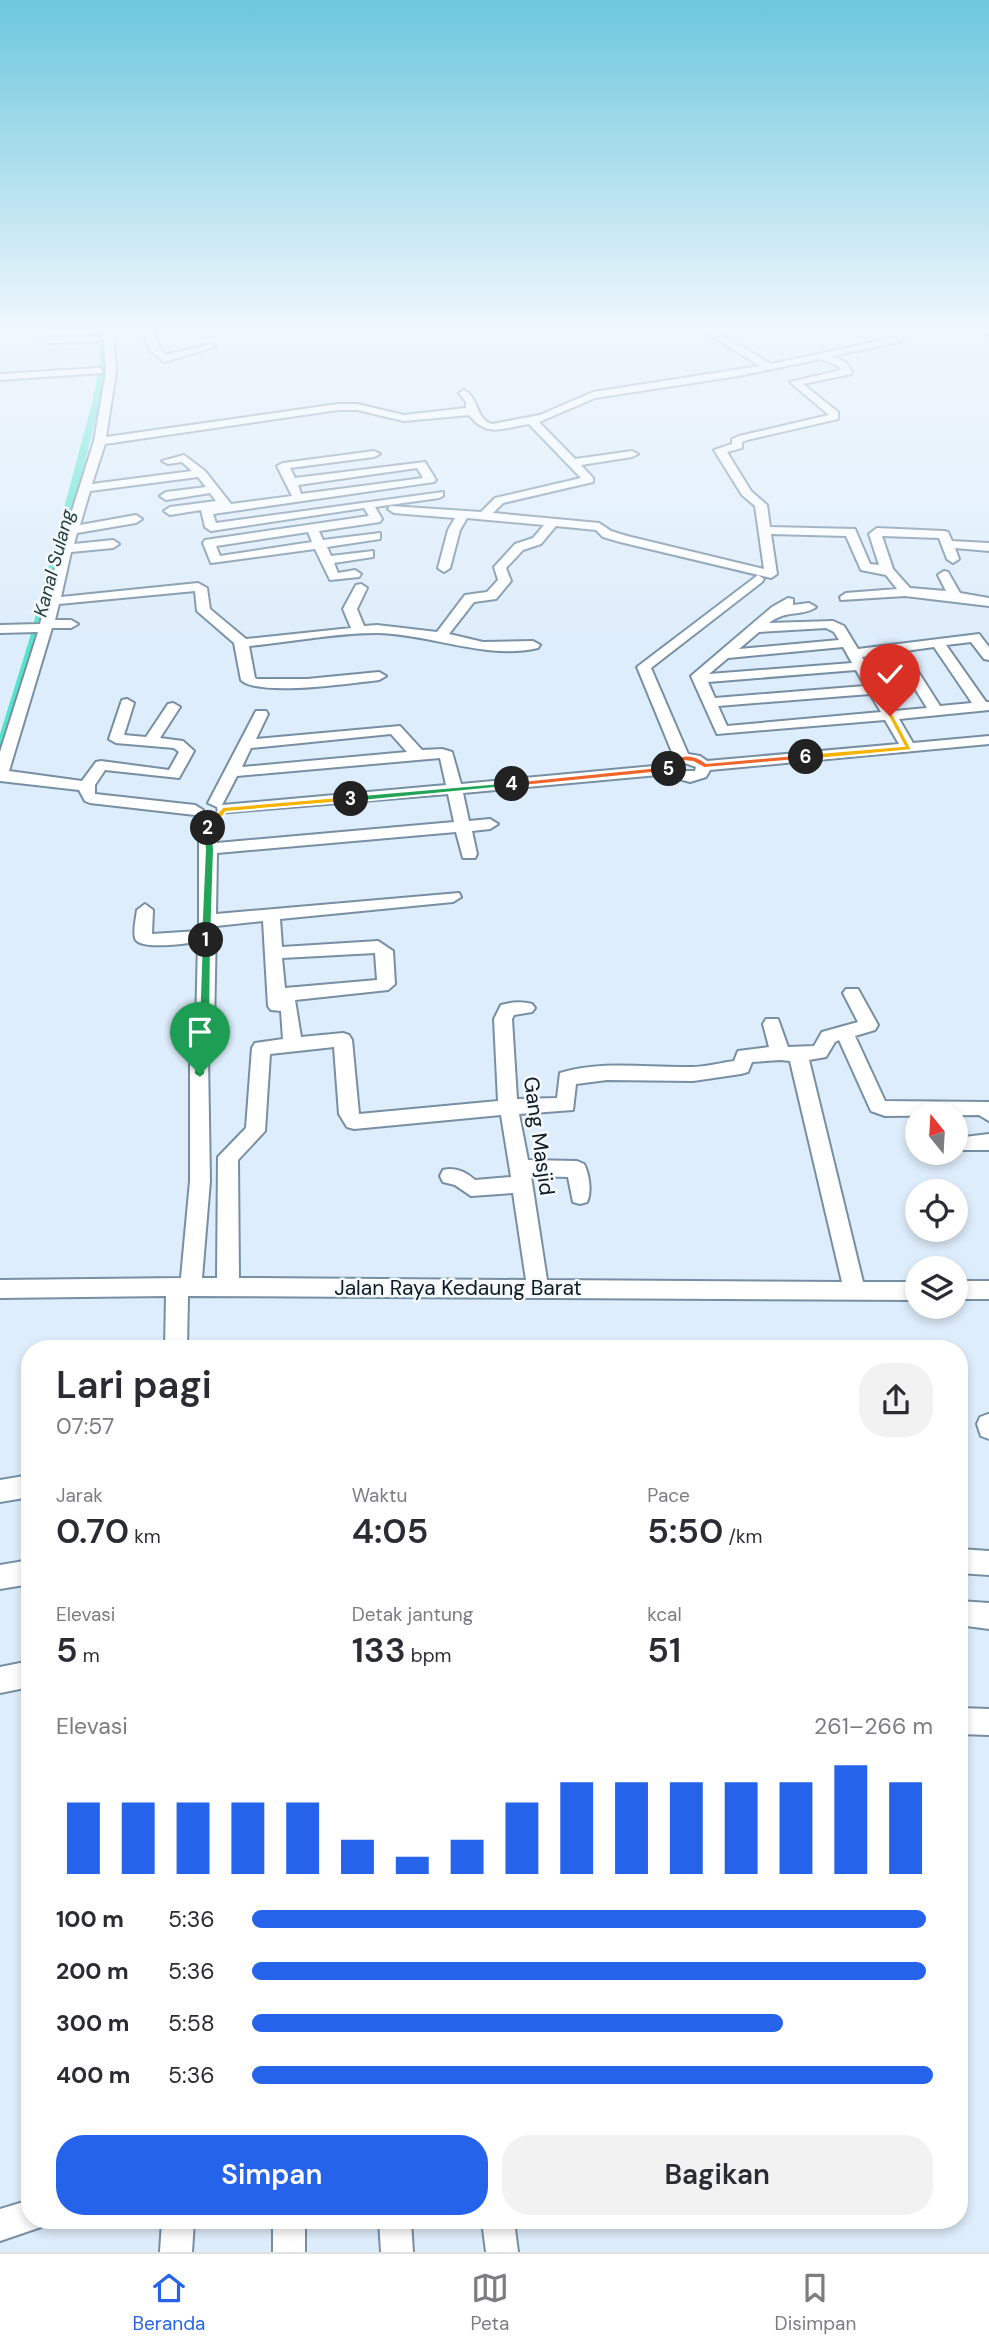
<!DOCTYPE html>
<html lang="id">
<head>
<meta charset="utf-8">
<style>
  body { margin:0; font-family:"DM Sans",sans-serif; background:#f2f2f3; color:#2b2b33; height:100vh; display:flex; flex-direction:column; font-size:26px; white-space:nowrap }
  * { box-sizing:border-box; margin:0 }
  p { font-size:23px; color:#7c7c81 }
  .icon { flex:none; width:38px; height:38px; fill:none; stroke:currentColor; stroke-width:2; stroke-linecap:round; stroke-linejoin:round }
  .map { position:relative; flex:1; overflow:hidden }
  .side { position:absolute; left:21px; top:1340px; width:947px; height:889px; display:flex; flex-direction:column; background:#fff; border-radius:28px; box-shadow:0 4px 10px #0003 }
  .side>* { flex:none }
  .needle { width:46px; rotate:342deg }
  .controls { position:absolute; left:905px; top:1102px; display:grid; gap:14px }
  .controls a { display:grid; place-items:center; width:63px; height:63px; border-radius:50%; background:#fff; box-shadow:0 4px 10px #0003; font-size:35px }
  .pin { position:absolute; display:grid; place-items:center; width:60px; height:60px; color:#fff; margin:-72px -30px; border-radius:50% 50% 50% 0; rotate:-45deg; box-shadow:0 0 7px #0007 }
  .pin .icon { rotate:45deg }
  .km { position:absolute; width:35px; height:35px; margin:-18px; border-radius:50%; background:#222; color:#fff; font-size:19px; line-height:35px; text-align:center }
  .round { display:grid; place-items:center; flex:none; width:74px; height:74px; border-radius:28px; background:#f2f2f3 }
  .headline { display:flex; align-items:center; justify-content:space-between; height:119px; padding:0 35px }
  h1 { font-size:38px; font-weight:600; line-height:52px }
  .figures { display:grid; grid-template-columns:repeat(3,1fr); gap:10px; height:119px; padding:7px 35px }
  .figures div { display:grid; align-content:center }
  .figures b { font-size:35px; font-weight:600 }
  .figures small { font-size:19px; font-weight:400 }
  .figures p { font-size:19px }
  .chart { height:196px; padding:14px 35px }
  .chart p { display:flex; justify-content:space-between }
  .chart svg { width:100%; height:126px; margin-top:7px; stroke:#2563eb; stroke-width:6 }
  .cta { display:flex; gap:14px; margin-top:auto; padding:14px 35px }
  .cta a { flex:1; height:80px; border-radius:28px; background:#2563eb; color:#fff; font-size:28px; font-weight:600; line-height:80px; text-align:center }
  .cta a+a { background:#f2f2f3; color:#2b2b33 }
  ul { padding:0 35px; list-style:none; font-size:23px }
  li { display:grid; grid-template-columns:112px 84px 1fr; align-items:center; height:52px }
  li i { height:18px; border-radius:9px; background:#2563eb }
  .dock { display:flex; justify-content:space-around; align-items:center; height:98px; border-top:2px solid #e1e1e2; background:#fff; font-size:19px; color:#7c7c81 }
  .dock a { display:grid; justify-items:center; gap:4px }
  .dock .selected { color:#2563eb }
  .map>svg:first-child { display:block }
</style>
</head>
<body>
<div class="map">
<svg width="989" height="2252" viewBox="0 0 989 2252">
  <rect width="100%" height="100%" fill="#deedfb"/>
  <g fill="none" stroke-linecap="round" stroke-linejoin="round">
    <path fill="#53e4cd" fill-rule="evenodd" d="M95 331H103L108 361 101 399 38 644 5 751 0 754V734L28 644 93 399 100 361Z"/>
    <g stroke="#778fa3" stroke-width="4">
      <path id="minor" d="M33 331H44L50 337 96 336 101 339 96 342 48 343Z
        M103 331H113L116 372 106 437 338 404H357L404 415 466 408V402L459 393 464 390C479 397 475 419 492 424L540 415 593 392 760 366 704 331H716L771 364 893 338 897 331H907L900 342 832 356 846 362 852 372 851 374 803 384 838 412V419L747 440 742 442V448L727 452 751 491 767 505 770 527 855 529 870 564 879 565 869 534 877 528 944 531 948 532 952 541 989 543V551L955 548 959 559 953 563 947 559 939 538 882 536 893 569 910 588 946 591 938 575 944 571 948 572 960 593 989 598V606L905 596 841 600 840 597 846 593 897 589 886 575 861 570 846 536 771 534 777 574 771 578 620 542 603 537 596 530 556 526 541 544 523 550 506 568 511 581 496 599 474 602 449 634 483 642 533 641 540 645 538 648C485 660 431 634 377 633 336 633 290 642 249 646L255 678 257 679H307L379 672 386 676 379 680C353 683 258 697 241 680L234 643 197 611 195 591 59 604 55 620H71L78 624 71 628H52L9 771 82 781 96 762 101 761 169 770 179 752 174 748 116 743 109 739 122 700 127 699 134 703 124 735 146 737 168 704 173 703 180 707 160 738 183 741 194 751 179 778 105 770 95 785V794L195 805 203 810 195 815 90 803 85 801 79 790 0 781V752L38 632 0 633V625L40 624 60 549 94 441 106 372ZM821 359 838 366 841 370 790 382 829 415 739 436 732 439V444L714 450 742 495 755 506 764 569 627 536 611 531 599 523 493 513 503 503 593 482V478L581 465 632 457 638 454 632 451 575 459 539 422 595 398 738 376ZM338 410H357L404 421 469 415C487 438 503 428 529 424L581 478 495 498 481 512 390 506 388 509 394 513 455 518 448 530 438 568 444 572 450 568 460 530 467 518 544 525 533 538 515 544 494 567 498 580 487 592 465 595 437 632 377 625 364 626 357 609 367 588 361 584 356 585 343 609 351 628 246 639 210 609 207 588 198 583 61 597 71 552 113 548 119 544 113 540 74 544 77 533 136 523 142 519 136 515 80 525 90 491 198 477 206 487 166 492 160 496 166 500 210 493 216 501 170 507 164 511 170 515 201 510 205 527 211 531 364 508 369 516 205 540 203 543 211 563 315 549 330 580 359 577 361 574 355 570 338 573 334 563 373 557V551L331 556 327 547 380 539V533L323 540 319 531 380 522 382 519 375 507 439 498 443 496V492L216 523 213 514 434 482 436 480 425 462 295 478 290 468 374 457 380 454 374 451 283 463 277 466 292 496 231 504 205 471 184 455 162 461 168 464 182 462 192 471 92 484 105 444ZM417 468 423 478 301 494 298 485ZM308 532 312 542 220 556 216 546Z
        M143 331H153L160 349 166 355 210 344 215 347 164 362 150 350Z
        M979 331H989V334L981 333Z
        M98 368 102 369V373L0 380V374Z
        M758 575 764 579 762 582 651 668 688 754 700 756 707 761 899 744 885 720 717 734 691 676 772 607 788 598 793 599V605L809 603 816 607C802 617 787 609 769 623L833 621 844 626 858 649 979 634 989 647V660L984 659 971 642 946 645 986 702H989V710L899 719 913 743 989 736V744L710 770 706 777 690 782 672 777 669 774 463 793 469 821 490 819 498 824 490 829 472 831 477 854 475 858H463L456 832 217 853 216 914 459 893 461 897 453 902 280 919 282 947 378 941 393 951 395 984 388 990 295 1000 301 1037 343 1033 349 1035 352 1040 359 1114 498 1101 494 1019 501 1005C511 1002 522 1001 532 1004L535 1008 532 1012 514 1015 512 1019 517 1099 557 1098 560 1073C602 1060 648 1068 691 1067 705 1067 720 1063 734 1061L738 1051 769 1047 763 1024 766 1019H778L788 1047 814 1046 822 1032 858 1022 843 993 846 989H858L878 1025 875 1030 855 1036 885 1101 989 1102V1121L979 1115 885 1116 871 1111 839 1040 835 1042 826 1057 809 1060 863 1282H917V1300L188 1296 187 1349H165L166 1296 0 1298V1280L181 1278 190 1181V1056L191 1036 196 1027 198 942C187 943 138 951 135 938 133 930 136 918 137 910L145 904 153 910 152 934 199 931V820L201 817H213L217 843 454 822 448 794 218 813 217 807 208 803 256 711H266L268 714 256 739 400 726 422 750 442 749 452 752 461 784 665 765 674 757 637 667ZM826 628 834 632 839 640 739 649 759 632ZM843 647 852 663 709 674 728 658ZM934 647 972 703 940 706 905 651ZM893 653 927 708 894 711 862 657ZM856 670 865 686 715 698 708 682ZM870 694 881 712 727 726 718 706ZM391 734 407 752 242 767 251 748ZM440 758 446 785 222 805 237 776ZM685 763 696 767 695 771H682L680 767ZM263 921 268 1006 271 1010 281 1011 283 1039 255 1043 252 1048 246 1128 218 1157 217 1278H202L210 1181 208 1056 209 1036 214 1027 216 926ZM375 953 377 980 285 988 282 958ZM334 1047 339 1114 347 1127 354 1129 501 1115 511 1177 475 1180C466 1172 455 1167 443 1170L440 1176 443 1182 455 1185 471 1196 513 1193 526 1280 239 1278 238 1160 265 1131 270 1054ZM780 1060 790 1061 842 1282 547 1280 531 1176 568 1177 573 1202 580 1204 587 1202C592 1192 589 1173 584 1164L577 1161 528 1160 519 1114 573 1110 576 1084 607 1080 693 1081 741 1074 748 1072 752 1062Z
        M989 1134V1150H956V1138Z
        M956 1281H989V1299H956Z
        M988 1414H989V1439L981 1436 977 1424 980 1417Z
        M30 1475V1497L0 1502V1480Z
        M959 1549 989 1551V1575L959 1573Z
        M30 1560V1584L0 1589V1565Z
        M959 1601 989 1603V1629L959 1625Z
        M30 1661V1687L0 1693V1667Z
        M959 1708 989 1709V1735L959 1734Z
        M30 2200V2221H44L41 2227 0 2241V2209Z
        M162 2221H194L192 2252H160Z
        M273 2221H305V2252H273Z
        M379 2221H411L413 2252H381Z
        M482 2221H514L518 2252H486Z"/>
    </g>
    <use href="#minor" fill="#fff" fill-rule="evenodd"/>
  </g>
  <linearGradient id="sky" x2="0" y2="1"><stop stop-color="#6cc7dd"/><stop offset="0.51" stop-color="#f0f7fd"/><stop offset="1" stop-color="#f0f7fd" stop-opacity="0"/></linearGradient>
  <rect width="989" height="646" fill="url(#sky)"/>
  <path fill="#22a559" stroke="#fff" stroke-width="2" d="M202 938 211 940 210 1027 206 1035 205 1074 200 1078 194 1074 195 1035 199 1027Z"/>
  <path fill="#22a559" stroke="#fff" stroke-width="2" d="M208 825 212 828 214 849 211 940 206 944 201 940 205 849 203 828Z"/>
  <path fill="#f5b400" stroke="#fff" stroke-width="2" d="M351 796 355 799 354 801 226 812 220 820 212 822 211 830 203 828 204 818 214 816 223 807Z"/>
  <path fill="#22a559" stroke="#fff" stroke-width="2" d="M512 782H515V786L351 802 346 799 351 796Z"/>
  <path fill="#f0652b" stroke="#fff" stroke-width="2" d="M669 766 672 767V771L512 787 507 784 512 782Z"/>
  <path fill="#f0652b" stroke="#fff" stroke-width="2" d="M806 754 810 757 809 759 704 768 693 762 683 761 672 771 665 769C675 754 691 751 706 763Z"/>
  <path fill="#f5b400" stroke="#fff" stroke-width="2" d="M887 714H893L912 750 806 760 802 757 806 754 904 746Z"/>
  <g text-anchor="middle" dominant-baseline="central" stroke-width="5" stroke-linejoin="round" paint-order="stroke">
    <g font-size="19" font-style="italic" fill="#253d38" stroke="#f4f9fe">
      <text transform="translate(54 563) rotate(-75)">Kanal Sulang</text>
    </g>
    <g font-size="21" fill="#101921" stroke="#f4f9fe">
      <text transform="translate(539 1136) rotate(82)">Gang Masjid</text>
      <text x="458" y="1288">Jalan Raya Kedaung Barat</text>
    </g>
  </g>
</svg>
<div class="controls">
<a><svg class="needle" viewBox="-14 -14 28 28"><path d="M0-13l5 13h-10z" fill="#e53935"/><path d="M0 13l5-13h-10z" fill="#7c7c81"/></svg></a>
<a><svg class="icon" aria-label="locate" viewBox="0 0 24 24"><circle cx="12" cy="12" r="6"/><path d="M12 2v4M12 18v4M2 12h4M18 12h4"/></svg></a>
<a><svg class="icon" aria-label="layers" viewBox="0 0 24 24"><path d="M12 4l9 5-9 5-9-5zM3 14l9 5 9-5"/></svg></a>
</div>
<div class="pin" style="left:200px;top:1074px;background:#1e9e55"><svg class="icon" aria-label="arrive" viewBox="0 0 24 24"><path d="M6 21V4h12l-3 4 3 4H6"/></svg></div>
<div class="pin" style="left:890px;top:716px;background:#d93025"><svg class="icon" aria-label="check" viewBox="0 0 24 24"><path d="M5 12l5 5 9-10"/></svg></div>
<b class="km" style="left:206px;top:940px">1</b>
<b class="km" style="left:208px;top:828px">2</b>
<b class="km" style="left:351px;top:799px">3</b>
<b class="km" style="left:512px;top:784px">4</b>
<b class="km" style="left:669px;top:769px">5</b>
<b class="km" style="left:806px;top:757px">6</b>
<section class="side">
<div class="headline"><div><h1>Lari pagi</h1><p>07:57</p></div><a class="round"><svg class="icon" aria-label="share" viewBox="0 0 24 24"><path d="M12 15V3M7 8l5-5 5 5M5 13v7h14v-7"/></svg></a></div>
<div class="figures">
<div><p>Jarak</p><b>0.70<small> km</small></b></div>
<div><p>Waktu</p><b>4:05</b></div>
<div><p>Pace</p><b>5:50<small> /km</small></b></div>
</div>
<div class="figures">
<div><p>Elevasi</p><b>5<small> m</small></b></div>
<div><p>Detak jantung</p><b>133<small> bpm</small></b></div>
<div><p>kcal</p><b>51</b></div>
</div>
<div class="chart"><p><span>Elevasi</span>261–266 m</p>
<svg viewBox="0 0 160 44" preserveAspectRatio="none"><path d="M5 44V19M15 44V19M25 44V19M35 44V19M45 44V19M55 44V32M65 44V38M75 44V32M85 44V19M95 44V12M105 44V12M115 44V12M125 44V12M135 44V12M145 44V6M155 44V12"/></svg>
</div>
<ul>
<li><b>100 m</b>5:36<i style="width:99%"></i></li>
<li><b>200 m</b>5:36<i style="width:99%"></i></li>
<li><b>300 m</b>5:58<i style="width:78%"></i></li>
<li><b>400 m</b>5:36<i style="width:100%"></i></li>
</ul>
<div class="cta"><a>Simpan</a><a>Bagikan</a></div>
</section>
</div>
<nav class="dock">
<a class="selected"><svg class="icon" aria-label="home" viewBox="0 0 24 24"><path d="M3 11l9-7 9 7M6 9v11h12V9"/></svg>Beranda</a>
<a><svg class="icon" aria-label="map" viewBox="0 0 24 24"><path d="M3 6l6-2 6 2 6-2v14l-6 2-6-2-6 2zM9 4v14M15 6v14"/></svg>Peta</a>
<a><svg class="icon" aria-label="saved" viewBox="0 0 24 24"><path d="M7 4h10v16l-5-4-5 4z"/></svg>Disimpan</a>
</nav>
</body>
</html>
